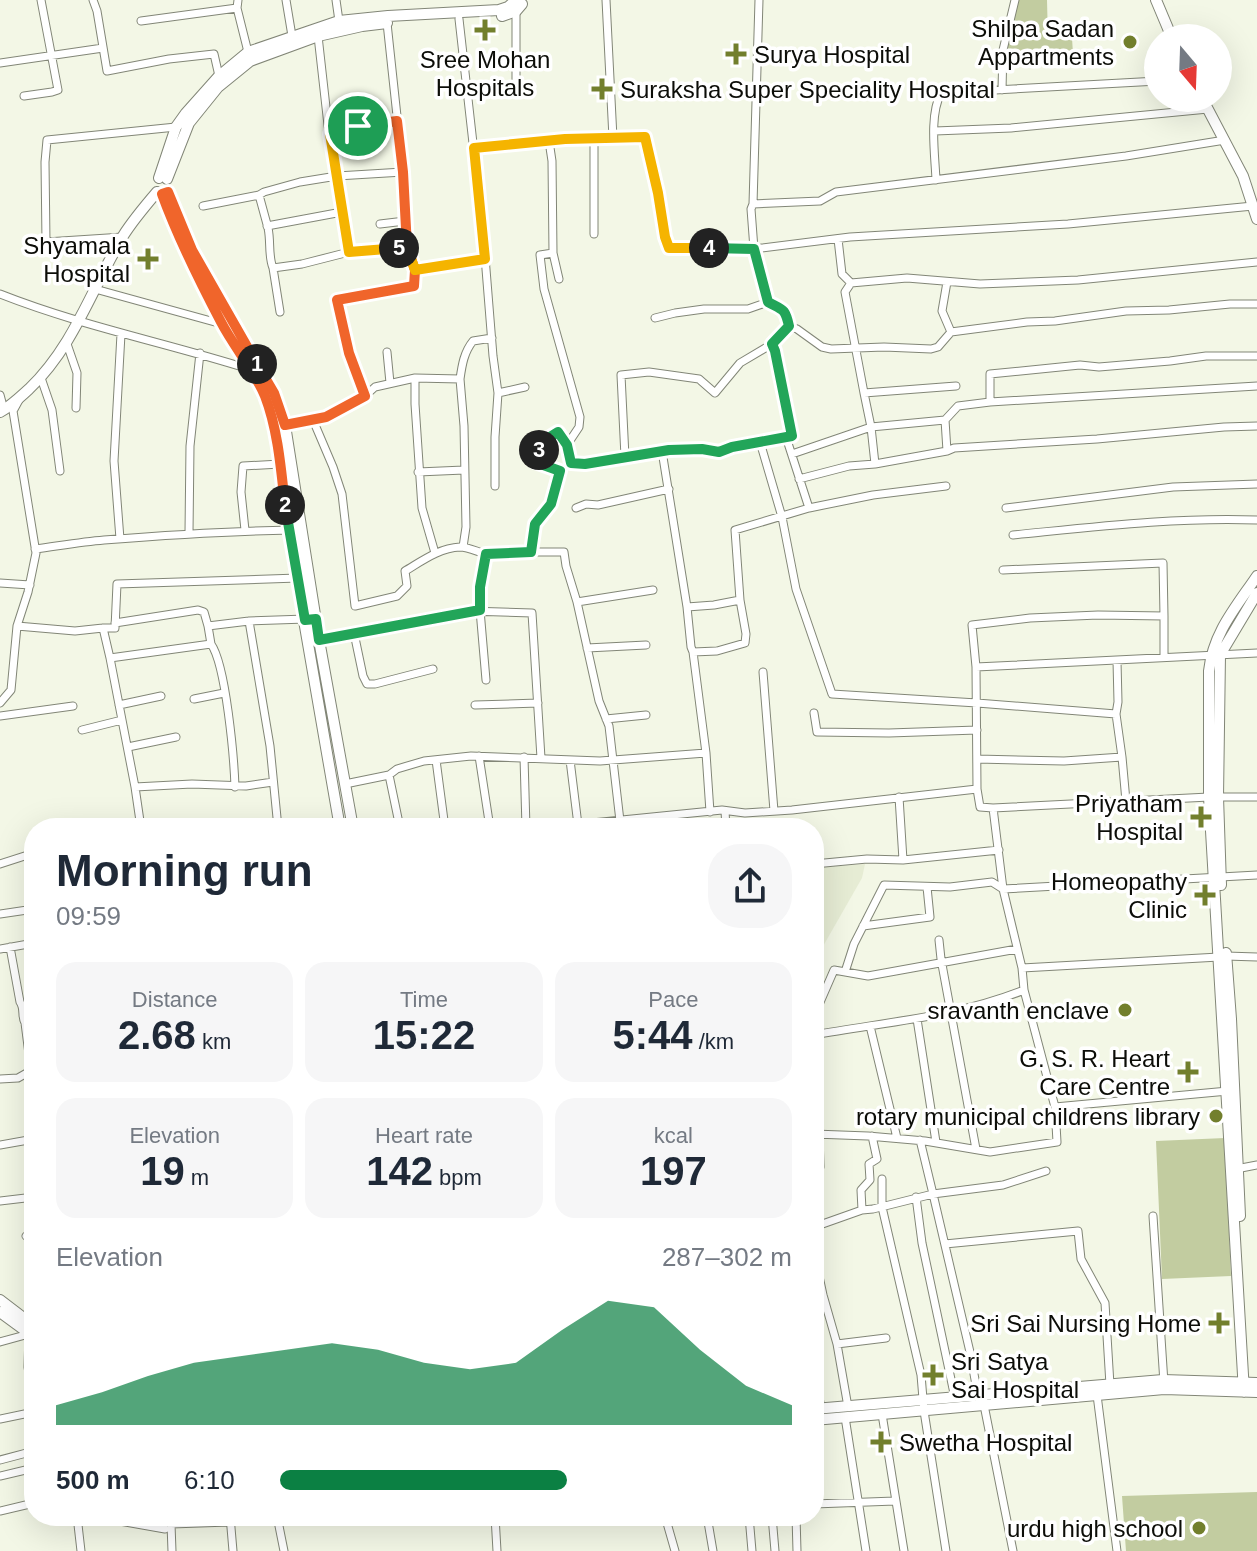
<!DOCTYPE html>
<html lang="en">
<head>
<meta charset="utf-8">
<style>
  body { margin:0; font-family:Helvetica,sans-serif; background:#f6f6f7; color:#1f2937; height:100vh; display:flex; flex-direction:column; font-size:30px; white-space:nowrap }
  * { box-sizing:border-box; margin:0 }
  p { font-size:26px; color:#747a83 }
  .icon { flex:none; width:44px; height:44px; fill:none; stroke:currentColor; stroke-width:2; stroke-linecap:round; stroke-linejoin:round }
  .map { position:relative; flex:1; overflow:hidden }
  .sheet { position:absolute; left:24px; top:818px; width:800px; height:708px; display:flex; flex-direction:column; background:#fff; border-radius:32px; box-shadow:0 8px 32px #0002 }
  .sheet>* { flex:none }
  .needle { width:52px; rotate:161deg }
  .controls { position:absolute; left:1144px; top:24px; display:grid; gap:16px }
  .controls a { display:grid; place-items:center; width:88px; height:88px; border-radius:50%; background:#fff; box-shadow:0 8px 32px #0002; font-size:40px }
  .pin { position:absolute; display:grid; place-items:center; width:68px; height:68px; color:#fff; margin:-34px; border:4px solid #fff; border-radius:50%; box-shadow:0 2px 8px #0007 }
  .km { position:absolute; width:40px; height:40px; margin:-20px; border-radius:50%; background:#222; color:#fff; font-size:22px; line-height:40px; text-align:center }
  .round { display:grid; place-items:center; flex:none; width:84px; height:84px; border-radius:32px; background:#f6f6f7 }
  .summary { display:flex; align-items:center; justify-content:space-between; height:136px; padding:0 32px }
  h1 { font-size:44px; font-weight:800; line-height:60px }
  .stats { display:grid; grid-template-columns:repeat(3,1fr); gap:12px; height:136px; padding:8px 32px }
  .stats div { display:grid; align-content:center; border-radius:20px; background:#f6f6f7; text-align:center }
  .stats b { font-size:40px; font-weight:800 }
  .stats small { font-size:22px; font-weight:400 }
  .stats p { font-size:22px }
  .chart { height:224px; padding:16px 32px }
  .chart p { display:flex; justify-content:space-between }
  .chart svg { width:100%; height:144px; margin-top:8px; fill:#0b8043; opacity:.7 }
  ul { padding:0 32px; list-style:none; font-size:26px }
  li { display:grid; grid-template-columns:128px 96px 1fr; align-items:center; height:60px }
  li i { height:20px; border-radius:10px; background:#0b8043 }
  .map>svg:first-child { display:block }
</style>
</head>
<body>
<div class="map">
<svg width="1257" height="1551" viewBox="0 0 1257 1551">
  <rect width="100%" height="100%" fill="#f3f7e6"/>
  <path fill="#e6ecd4" d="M865 864 862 878 814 962V868Z"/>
  <path fill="#c2cca0" d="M1015 0H1047L1048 40 1072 38 1073 54 1005 51Z
    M1225 1138 1231 1276 1162 1279 1156 1141Z
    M1257 1492V1551H1126L1122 1496Z"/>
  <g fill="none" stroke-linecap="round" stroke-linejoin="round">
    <g stroke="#828677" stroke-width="9">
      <path id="minor" d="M93 0 97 11 107 71 169 59 214 54 219 76
        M238 0 237 8 248 52
        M286 0 292 36
        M336 0 339 21
        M606 0 613 138
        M759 0 753 204 820 201 836 192 1126 156 1225 140
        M516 11V88
        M459 19 483 232 493 356 498 393 495 437V486
        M141 21 237 8
        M318 36 328 125 349 252
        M0 63 103 48
        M1002 90 1003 50 1015 0
        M24 96 52 92 58 90 41 0
        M935 131 1011 128 1208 109
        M330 134 358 126 397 121
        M549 141 552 161 553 253 540 255 544 289 580 417 579 427 567 445
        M474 148 565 139 645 137 658 193 665 237 669 248 754 249 850 237 1068 224 1253 206
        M936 180C935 155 929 115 941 93L1158 81
        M259 195C262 206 265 217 268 228 271 241 268 256 273 268L280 312
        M753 204 751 209 754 249 768 302C783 310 785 308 789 326L797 329 822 347 831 349 884 347 931 349 938 347 951 332 942 311 947 282
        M203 206 259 195 264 192 300 182 337 176 403 172
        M380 224 405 221
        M267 226 342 212
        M594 234V139
        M123 237 46 242 45 162 47 140 176 127
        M838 239 842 274 851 283 845 292 864 393
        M553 253 559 279
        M273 268 302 264 349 252 407 247
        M415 270 485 259
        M851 283 907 278 980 284 1078 280 1257 262
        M95 289 222 324
        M0 294C81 326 167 343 249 369
        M655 318 675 313 704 309H748L768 302
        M951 332 1027 322 1055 321 1126 311 1169 310 1230 304H1257
        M67 344 77 373 76 408
        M387 352 390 383
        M1257 356H1206L1170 361 1099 367 1080 365 990 374V402L958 406 945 420 947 451 954 448 1097 439 1224 427 1257 426
        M41 378 52 410 60 471
        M415 378V404L422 508 435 553
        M460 379 464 426 466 527 463 547
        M498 393 525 387
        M0 395 4 410
        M365 396 349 353 337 300 414 286 415 270 407 247 403 172 387 23
        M990 402 1257 386
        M313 420 333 467 342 494 355 606 397 596 407 586 405 571C422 561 439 548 460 547 468 547 478 552 486 554
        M285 425 326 417 365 396 375 387 415 378 460 379C462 365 464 352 473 341L492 338
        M786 437 809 508
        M760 442 782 517 796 589 832 694 977 703 1116 714 1122 757 1064 761 977 759
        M662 451 687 607 691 647 693 652 706 753
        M792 454 871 427 864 393 956 386
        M625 457 621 375 649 372 699 379 715 393 740 363 772 344 789 326
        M875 464 871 427 945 420
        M418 472 464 470
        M799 479 849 466 875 464 947 451
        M576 508 586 504 598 505 669 489
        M1006 508 1173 487 1257 484
        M245 530 241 492 243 466 280 464
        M189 533 190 446 200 353
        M1013 535C1094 527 1176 517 1257 520
        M120 539 114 461 121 334
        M35 549C58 546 81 542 104 540 166 535 228 531 291 530
        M1003 570 1163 563 1164 616
        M0 583 30 585
        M577 602 653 590
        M687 607 714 605 740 600
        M249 621 208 626 211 644 110 658 135 787 192 784 246 786 273 782
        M115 623 198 610 204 612 208 626
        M17 626 75 631 103 628
        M354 633 363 676 367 684H375L433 669
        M319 640 468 611 532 613 541 758
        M211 644C226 665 234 758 235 787
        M587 648 646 645
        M693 652 717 651 745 643 746 634 740 600 735 530 809 508 873 495 946 486
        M110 658 103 628H115L117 584 298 578
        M976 667 972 625 1030 618 1098 615 1164 616V657
        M763 672 774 811
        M486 680 480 610V587L486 554 531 552
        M194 699 224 693
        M0 703 11 690 17 626 28 592 36 553 13 411 19 400
        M119 705 161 696
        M475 705 538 703
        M814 713 817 732 889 733 977 730
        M1116 714 1118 702 1117 661
        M0 716 73 706
        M606 719 646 715
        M82 730 122 720
        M128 747 176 737
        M479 756 490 828
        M524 757 526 828
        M1122 757 1126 801
        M436 760 445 828
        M570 760 578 825
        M389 775 400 828
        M345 784 389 775 397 769 424 761 471 756 600 761 706 753 710 812
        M135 787 141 828
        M977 789 976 667 1257 653
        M899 797 903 860
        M725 811 726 828
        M620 821 609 726 599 701 577 602 566 566 564 552H531L535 524 551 504 560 471 535 462 542 442 558 432 567 445 571 463 585 464 669 450 702 449 719 452 732 447 792 436 775 351 772 344
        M278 828 270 746 249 621 306 619
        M542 828 722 810 745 813 792 810 977 789 980 807 993 808
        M0 864 34 853
        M814 864 867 859 903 860 999 850
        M1003 889 993 808 1209 797H1257
        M0 914 34 909
        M863 926 930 917 927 887
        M939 940 941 959 976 1149
        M10 947 20 1002C25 1009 21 1016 25 1023L31 1070
        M0 949 34 943
        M1226 956 1257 957
        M1022 968 1003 889 1257 875
        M845 972 854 944 884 885 950 887 992 882 1003 889
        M1024 990 1055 1107 1228 1091
        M814 1016 834 970 868 976 1017 949
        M917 1019 936 1142
        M870 1026 897 1138
        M814 1035C885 1022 957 1017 1024 990L1022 968 1219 957
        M0 1079 18 1078 32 1070
        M814 1134 868 1136 925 1141 990 1152 1057 1142 1055 1107
        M0 1145 34 1139
        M1236 1169 1257 1165
        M814 1178 820 1167 819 1134
        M882 1179V1207L921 1375 924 1411 946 1551
        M916 1197 922 1243 955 1398
        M0 1201 34 1197
        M862 1210 873 1209 933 1194 920 1140
        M1153 1216 1164 1383
        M814 1227 862 1210 861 1190 870 1180 869 1164 877 1159 872 1136
        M26 1236 34 1239
        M945 1244 1078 1231 1081 1259 1105 1303 1110 1385
        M814 1253 823 1295 837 1344 848 1407
        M0 1342 29 1334 28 1367 34 1405
        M837 1344 886 1338
        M814 1367 821 1409
        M1097 1395 1117 1551
        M978 1396 970 1352 933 1194 1003 1185 1046 1171
        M984 1405 1013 1551
        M882 1414 904 1551
        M845 1417 866 1551
        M0 1419 34 1412
        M0 1460 34 1451
        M0 1476 34 1468
        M814 1504 895 1501
        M0 1511 34 1503
        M77 1516 81 1551
        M91 1516 165 1529
        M230 1516 233 1551
        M277 1516 284 1551
        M495 1516 497 1551
        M665 1516 675 1551
        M707 1516 713 1551
        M749 1516 752 1551
        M772 1516 775 1551
        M796 1516 797 1551
        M172 1551 171 1524 229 1522"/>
    </g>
    <g stroke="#828677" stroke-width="12">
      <path id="secondary" d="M1156 0 1172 38
        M502 16 516 11 522 4
        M1202 98 1243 176 1257 219
        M159 178 176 127 186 113 219 76 248 52 339 21 388 16 499 10 508 7 516 0
        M167 179 189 123 218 87 250 61 318 36 362 26 387 23
        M168 192 185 237 264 376 274 393 285 425 319 640 353 828
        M184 250 222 324 263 393 273 421 294 563 340 828
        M0 412C11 406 20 397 29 389 74 346 92 288 123 236 133 220 145 206 157 192
        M1221 885 1218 797 1220 655 1257 593
        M1226 953 1231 1019 1240 1216
        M0 1300 34 1326
        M0 1312 34 1337
        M1244 1392 1209 797V671C1213 633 1236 607 1257 576
        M814 1409 1163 1380 1257 1383
        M814 1420 1164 1389 1257 1392"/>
    </g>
    <use href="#minor" stroke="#fff" stroke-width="7"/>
    <use href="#secondary" stroke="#fff" stroke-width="10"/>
  </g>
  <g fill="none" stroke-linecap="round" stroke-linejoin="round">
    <g stroke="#fff" stroke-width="16">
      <path id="split-1" d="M257 364 274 393 285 425 326 417 365 396 349 353 337 300 414 286 415 270 407 247 403 172 397 121 358 126"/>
    </g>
    <g stroke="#fff" stroke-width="16">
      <path id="split-2" d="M257 364 192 250 168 192 162 194C178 238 199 280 221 322 234 347 254 370 265 396 278 430 281 469 285 505"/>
    </g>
    <g stroke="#fff" stroke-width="16">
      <path id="split-3" d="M285 505 305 620 316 619 319 640 480 610V587L486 554 531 552 535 524 551 504 560 471 535 462 539 450"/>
    </g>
    <g stroke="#fff" stroke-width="16">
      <path id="split-4" d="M539 450 542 442 558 432 567 445 571 463 585 464 669 450 702 449 719 452 732 447 792 436 775 351 772 344 789 326C785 308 783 310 768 302L754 249 709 248"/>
    </g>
    <g stroke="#fff" stroke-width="16">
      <path id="split-5" d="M399 248 407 247 415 270 485 259 474 148 565 139 645 137 658 193 665 237 669 248H709"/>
    </g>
    <g stroke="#fff" stroke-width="16">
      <path id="split-6" d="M358 126 330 134 349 252 399 248"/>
    </g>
    <use href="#split-1" stroke="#f0652b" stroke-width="10"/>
    <use href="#split-2" stroke="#f0652b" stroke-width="10"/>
    <use href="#split-3" stroke="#22a559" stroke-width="10"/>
    <use href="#split-4" stroke="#22a559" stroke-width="10"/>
    <use href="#split-5" stroke="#f5b400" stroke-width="10"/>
    <use href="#split-6" stroke="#f5b400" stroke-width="10"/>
  </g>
  <g fill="#727f2d" stroke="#fff" stroke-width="3">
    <path d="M481 18h8v8h8v8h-8v8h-8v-8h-8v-8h8z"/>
    <circle cx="1130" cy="42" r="8"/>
    <path d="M732 42h8v8h8v8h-8v8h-8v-8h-8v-8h8z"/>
    <path d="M598 77h8v8h8v8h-8v8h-8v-8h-8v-8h8z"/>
    <path d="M144 247h8v8h8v8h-8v8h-8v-8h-8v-8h8z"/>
    <path d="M1197 805h8v8h8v8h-8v8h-8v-8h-8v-8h8z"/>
    <path d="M1201 883h8v8h8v8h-8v8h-8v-8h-8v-8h8z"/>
    <circle cx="1125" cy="1010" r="8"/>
    <path d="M1184 1060h8v8h8v8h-8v8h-8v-8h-8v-8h8z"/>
    <circle cx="1216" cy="1116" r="8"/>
    <path d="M1215 1311h8v8h8v8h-8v8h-8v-8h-8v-8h8z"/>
    <path d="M929 1363h8v8h8v8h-8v8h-8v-8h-8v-8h8z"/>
    <path d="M877 1430h8v8h8v8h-8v8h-8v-8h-8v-8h8z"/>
    <circle cx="1199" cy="1528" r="8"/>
  </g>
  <g text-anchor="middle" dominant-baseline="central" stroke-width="7" stroke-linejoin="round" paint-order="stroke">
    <g font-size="24" fill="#0c0d08" stroke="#fff" text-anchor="end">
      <text x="1114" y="28">Shilpa Sadan<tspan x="1114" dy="28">Appartments</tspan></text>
      <text x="754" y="54" text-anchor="start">Surya Hospital</text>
      <text x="485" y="59" text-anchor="middle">Sree Mohan<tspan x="485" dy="28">Hospitals</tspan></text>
      <text x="620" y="89" text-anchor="start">Suraksha Super Speciality Hospital</text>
      <text x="130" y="245">Shyamala<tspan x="130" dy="28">Hospital</tspan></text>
      <text x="1183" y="803">Priyatham<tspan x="1183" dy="28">Hospital</tspan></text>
      <text x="1187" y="881">Homeopathy<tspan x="1187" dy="28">Clinic</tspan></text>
      <text x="1109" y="1010">sravanth enclave</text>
      <text x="1170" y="1058">G. S. R. Heart<tspan x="1170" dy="28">Care Centre</tspan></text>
      <text x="1200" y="1116">rotary municipal childrens library</text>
      <text x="1201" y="1323">Sri Sai Nursing Home</text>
      <text x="951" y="1361" text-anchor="start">Sri Satya<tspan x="951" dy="28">Sai Hospital</tspan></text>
      <text x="899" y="1442" text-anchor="start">Swetha Hospital</text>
      <text x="1183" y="1528">urdu high school</text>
    </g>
  </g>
</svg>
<div class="controls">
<a><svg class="needle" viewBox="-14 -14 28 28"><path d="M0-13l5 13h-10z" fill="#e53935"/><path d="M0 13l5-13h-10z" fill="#747a83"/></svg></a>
</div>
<div class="pin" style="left:358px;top:126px;background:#1e9e55"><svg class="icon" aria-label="arrive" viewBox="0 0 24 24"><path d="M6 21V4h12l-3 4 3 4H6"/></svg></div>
<b class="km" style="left:257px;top:364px">1</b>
<b class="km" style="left:285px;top:505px">2</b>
<b class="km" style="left:539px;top:450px">3</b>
<b class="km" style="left:709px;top:248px">4</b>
<b class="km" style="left:399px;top:248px">5</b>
<section class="sheet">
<div class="summary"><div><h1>Morning run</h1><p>09:59</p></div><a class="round"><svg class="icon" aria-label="share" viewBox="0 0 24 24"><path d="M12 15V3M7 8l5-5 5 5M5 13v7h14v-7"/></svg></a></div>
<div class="stats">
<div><p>Distance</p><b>2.68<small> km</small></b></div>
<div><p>Time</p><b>15:22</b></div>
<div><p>Pace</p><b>5:44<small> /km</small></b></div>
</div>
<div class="stats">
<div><p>Elevation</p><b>19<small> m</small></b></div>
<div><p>Heart rate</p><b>142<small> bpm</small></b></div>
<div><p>kcal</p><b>197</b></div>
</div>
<div class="chart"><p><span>Elevation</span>287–302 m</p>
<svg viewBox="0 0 160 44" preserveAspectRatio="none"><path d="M0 44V38L10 34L20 29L30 25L40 23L50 21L60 19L70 21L80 25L90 27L100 25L110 15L120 6L130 8L140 21L150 32L160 38V44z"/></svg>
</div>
<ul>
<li><b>500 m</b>6:10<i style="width:56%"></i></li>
</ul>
</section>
</div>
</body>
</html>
